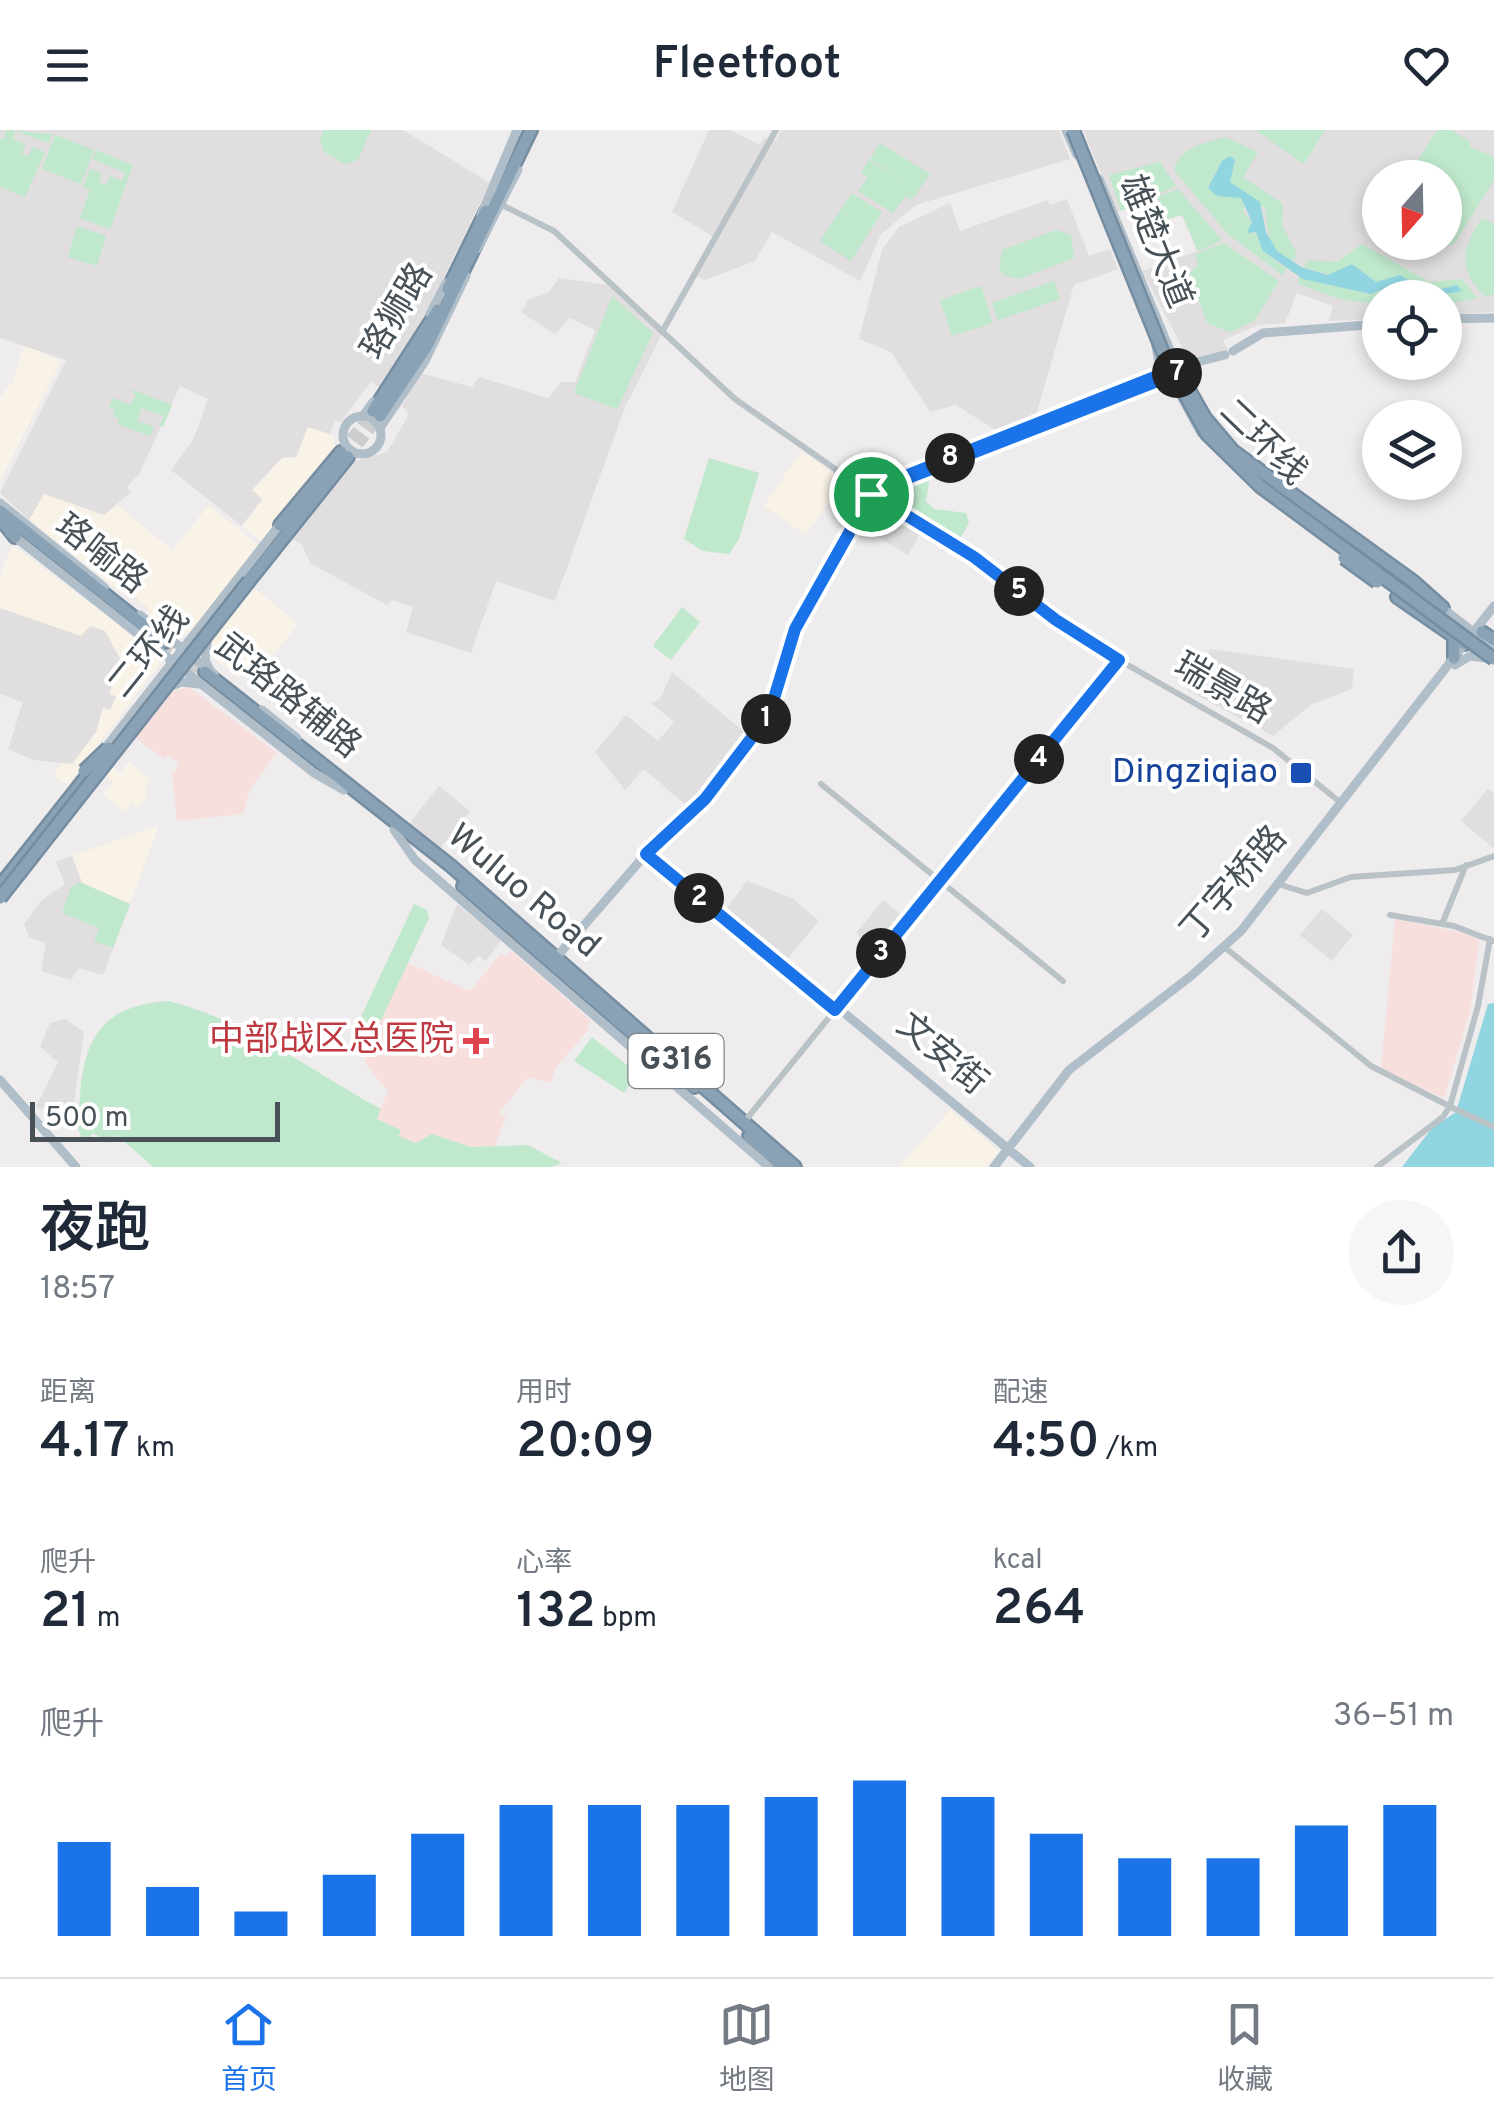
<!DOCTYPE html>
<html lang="zh">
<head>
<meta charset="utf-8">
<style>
  body { margin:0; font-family:Overpass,"Noto Sans SC",sans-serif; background:#f6f6f7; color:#1f2937; height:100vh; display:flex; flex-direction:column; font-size:38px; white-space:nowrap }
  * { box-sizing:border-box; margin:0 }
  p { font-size:32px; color:#747a83 }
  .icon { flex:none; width:55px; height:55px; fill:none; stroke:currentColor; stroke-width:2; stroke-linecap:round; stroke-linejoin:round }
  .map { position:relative; height:1037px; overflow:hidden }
  .panel { display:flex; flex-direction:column; background:#fff; flex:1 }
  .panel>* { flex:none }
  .needle { width:65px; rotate:200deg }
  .buttons { position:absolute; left:1362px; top:30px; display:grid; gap:20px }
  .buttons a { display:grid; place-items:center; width:100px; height:100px; border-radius:50%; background:#fff; box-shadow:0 5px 15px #0003; font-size:50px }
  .scale { position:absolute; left:30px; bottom:25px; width:250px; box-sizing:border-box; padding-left:10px; border:5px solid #475157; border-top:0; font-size:28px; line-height:35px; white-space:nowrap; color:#475157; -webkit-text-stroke:8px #fff; paint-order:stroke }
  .pin { position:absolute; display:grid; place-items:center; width:85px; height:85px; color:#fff; margin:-42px; border:5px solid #fff; border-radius:50%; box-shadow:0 2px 10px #0007 }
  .km { position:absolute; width:50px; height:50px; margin:-25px; border-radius:50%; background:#222; color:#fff; font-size:28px; line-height:50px; text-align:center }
  .round { display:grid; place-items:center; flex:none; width:105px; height:105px; border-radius:52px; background:#f6f6f7 }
  .overview { display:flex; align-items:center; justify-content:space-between; height:170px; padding:0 40px }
  h1 { font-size:55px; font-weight:600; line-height:75px }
  .figures { display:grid; grid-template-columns:repeat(3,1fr); gap:15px; height:170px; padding:10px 40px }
  .figures div { display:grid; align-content:center }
  .figures b { font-size:50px; font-weight:600 }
  .figures small { font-size:28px; font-weight:400 }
  .figures p { font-size:28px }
  .chart { height:280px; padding:20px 40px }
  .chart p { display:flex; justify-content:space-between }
  .chart svg { width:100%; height:180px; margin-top:10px; stroke:#1a73e8; stroke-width:6 }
  header { display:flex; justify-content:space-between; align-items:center; height:130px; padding:0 40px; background:#fff; font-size:45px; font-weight:600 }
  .menu { display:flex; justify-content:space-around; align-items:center; height:140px; border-top:2px solid #e0e1e3; background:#fff; font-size:28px; color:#747a83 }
  .menu a { display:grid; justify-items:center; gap:5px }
  .menu .active { color:#1a73e8 }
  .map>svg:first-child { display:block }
</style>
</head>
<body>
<header><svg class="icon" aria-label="menu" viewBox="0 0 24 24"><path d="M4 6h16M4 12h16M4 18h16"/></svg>Fleetfoot<svg class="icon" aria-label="heart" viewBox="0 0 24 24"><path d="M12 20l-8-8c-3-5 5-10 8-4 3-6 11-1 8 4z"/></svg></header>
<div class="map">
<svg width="1494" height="1037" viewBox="0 0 1494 1037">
  <rect width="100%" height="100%" fill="#efeced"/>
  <path fill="#f9f2e7" d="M24 215 61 231 0 351V267L13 251Z
    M308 296 334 307 335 317 262 412 242 396 262 370 252 361Z
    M801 321 844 350 806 405 764 376Z
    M43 363 104 385 116 374 172 420 209 375 259 416 189 504 174 506 146 483 149 478 128 462 124 465 29 390Z
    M12 415 109 487 153 523 160 534 68 655 53 646 64 631 72 633 103 577 116 566 109 564 105 501 90 497 82 507 0 478V447Z
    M253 457 298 494 270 529 260 522 239 548 204 521V515Z
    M129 632 152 651 144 656 148 665 138 678 131 674 126 683 103 665 113 652 106 646 109 642 113 637 120 643Z
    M159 695 130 774 80 752 72 726Z
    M950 980 999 1021 986 1037H898Z"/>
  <path fill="#e0dede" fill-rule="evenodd" d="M0 0H403L490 53 409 217 379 257 371 252 341 292 335 291 330 304 308 297 296 327 282 328 252 360 262 369 242 396 171 340 193 310 208 269 180 256 139 344 127 357 131 362 104 385 44 364 29 390 0 363 66 230 0 208Z
    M709 0H730L760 15 765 7 775 11 781 0H1059L1070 29 916 75 881 104 860 151 772 102 755 131 705 150 695 146 714 107 672 82Z
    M1083 0H1494V182L1445 185V168H1380V189L1329 191 1333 176 1297 163 1285 193 1259 195 1223 210 1229 221 1206 229 1186 224 1142 141 1197 121 1182 85 1167 89 1155 65 1117 82ZM1380 48H1445V112H1380Z
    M1067 69 1089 126 1110 119 1118 139 1074 155 1035 288 1000 303 956 275 930 282 891 222 859 209 882 120 899 97 950 73 960 101 1048 70 1050 75Z
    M559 148 609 155 663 202 625 277 555 471 496 451 471 523 406 502 413 477 392 470 387 475 310 433 302 415 292 408 352 332 387 322 409 284 402 276 420 243 472 257 479 247 548 268 561 252H575L595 200 570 188 555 204 521 182 529 169 548 163Z
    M880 375 923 399 908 425 859 396 869 379Z
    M0 478 81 506 90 496 105 501 123 534 111 558 110 564 116 567 110 580 103 578 96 602 72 634 33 630 8 619 23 572 0 564Z
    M1210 519 1354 539 1352 559 1312 574 1273 606 1187 560Z
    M672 542 747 604 696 675 687 676 644 639 625 660 595 622 626 585 658 611 674 592 651 573 660 569Z
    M439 656 470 681 439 719 408 695Z
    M1488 659 1494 664V719L1461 691Z
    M72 726 83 755 130 774 103 845 79 838 71 850 41 841 46 813 29 807 24 794 42 770 65 754 56 732Z
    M747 751 792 768 819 791 786 830 727 778Z
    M883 770 903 786 877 820 856 803Z
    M457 774 501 810 486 831 478 826 469 835 441 815Z
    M1322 779 1353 805 1332 831 1300 805Z
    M65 889 84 902 74 972 40 979 36 977 58 932 40 917 50 893Z"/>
  <path fill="#f7dfde" d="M187 556 277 623 250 659 243 684 177 691 172 644 180 634 168 625 164 629 135 608 172 562Z
    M1395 789 1480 806 1470 882 1444 968 1381 939Z
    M512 821 590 890 587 901 556 938 550 953 528 947 499 983 506 987 495 1016 471 1017 432 1004 416 1013 399 1006 400 999 376 989 388 962 365 933 366 921 408 833 470 861 501 823 506 827Z"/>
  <path fill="#bfe8cc" d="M6 0 52 4 49 13 15 1 13 9 25 14 22 24 29 26 32 17 45 22 25 67 0 57V8L4 9Z
    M324 0H371L358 30 345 34 325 23 320 11Z
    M1325 0 1304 34 1257 1V0Z
    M1437 0H1451L1470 12V17L1494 27V50L1454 114 1438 118 1429 113 1445 112V48L1407 47Z
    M55 5 94 20 81 54 42 39Z
    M1225 7 1258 22 1243 47 1283 74 1282 95 1296 122 1295 130C1270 128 1267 100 1265 78L1232 54 1220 34 1208 58 1220 66 1232 64 1243 70 1244 83 1252 92 1248 103H1257L1263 121 1286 139 1282 145 1228 104 1174 40C1179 18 1204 13 1225 7Z
    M880 13 930 44 912 70 906 66 893 83 858 61 868 47 861 42 869 30 906 52 870 29Z
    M96 20 133 35 110 99 80 88 90 60 83 57 90 39 102 43 99 53 106 55 110 46 122 51 126 43 93 29Z
    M1160 32 1176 56 1121 81 1109 45Z
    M1178 59 1222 110 1198 121 1182 85 1167 89 1157 67Z
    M852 63 882 82 851 131 820 111Z
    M1482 88 1494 94V164L1486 167C1457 140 1461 120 1482 88Z
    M77 96 106 106 97 136 68 127Z
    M1056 100 1071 105 1074 128 1019 149 1003 145 999 138 1002 120Z
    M1224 113 1279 151 1254 191 1230 202 1207 193 1190 144 1198 134 1195 124Z
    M1362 114 1429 152 1462 149 1477 168 1445 175V168H1426L1460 156 1429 162 1400 145 1376 152 1352 134 1332 145 1303 138 1308 130 1337 132Z
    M1298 147 1371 164 1406 151 1426 167 1380 168V175L1340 169 1298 154Z
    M1054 151 1060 169 998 190 992 173Z
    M981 156 993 193 952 206 940 170Z
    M612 166 653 203 617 279 574 263Z
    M130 259 172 275 163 297 159 296 164 286 141 278 138 291 154 297 150 306 117 294 119 289 113 286 115 280 109 277 113 268 130 275 136 265Z
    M709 328 759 343 739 409 729 424 703 421 684 409Z
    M930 346 926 371 934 379 966 383 969 393 959 410 890 369 892 359Z
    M682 477 700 492 671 530 653 516Z
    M80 752 130 774 113 818 94 811 99 798 62 783 71 757Z
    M414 774 427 780 429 788 376 901 358 893Z
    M169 871C249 892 310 940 381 979L377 989 401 1000 399 1006 416 1013 432 1004 471 1017 528 1015 562 1033 550 1037H153L117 1005 110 1013 93 1003 85 1012C74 999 78 983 80 967 84 907 103 875 169 871Z
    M592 907 637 943 624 963 574 931Z"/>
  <path fill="#91d5e0" d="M1230 26 1235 30 1230 52 1260 72 1266 102 1277 121 1303 138 1328 145 1352 134 1376 152 1400 145 1429 162 1457 155 1462 161 1426 167 1420 159 1404 151 1371 164 1303 149 1263 121 1256 102 1247 103 1252 92 1241 68 1217 66 1208 58 1222 31Z
    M1494 873V1037H1402L1432 998 1456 982 1488 874Z"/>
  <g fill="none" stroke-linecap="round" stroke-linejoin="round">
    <path stroke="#cdcdcf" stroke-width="11" stroke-dasharray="11 5.5" stroke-linecap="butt" d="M341 322 373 281
      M348 327 380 286
      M162 515 201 546"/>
    <g stroke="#758da1" stroke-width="16">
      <path id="highway" d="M448 159 486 81
        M373 281 438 180
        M380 286 427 216 531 0
        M0 381 165 512
        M0 388 15 407
        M280 395 341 322
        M249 451 348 327
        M1414 452 1443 478
        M1397 467 1465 514
        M1482 502 1494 510
        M1454 528V509
        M205 542 451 736 795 1037
        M0 756 98 632
        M463 756 694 957
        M749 1006 783 1037"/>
    </g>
    <path stroke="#b9c2c7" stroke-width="6" d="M502 75 554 101 735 269 871 364
      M662 202 776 0
      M875 367 975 427 1056 490 1119 530 1273 618 1340 672
      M821 654 1063 851
      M1278 754 1307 763 1351 747 1455 740 1494 726
      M1390 785 1454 796 1493 811
      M1442 794 1466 735
      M1228 820 1371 936 1453 978
      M745 991 1119 530
      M1377 1037 1443 987 1450 976 1478 876 1490 809"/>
    <path stroke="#afbec8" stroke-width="9" d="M1066 0 1077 25
      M1099 49 1179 242
      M481 85 517 0
      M477 119 518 40
      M430 184 446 153
      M1445 189 1494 188
      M1155 211 1160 238 1156 245
      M1233 221 1263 203 1380 194
      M1168 242 1201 303
      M343 305a19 19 0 1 1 38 0a19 19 0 1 1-38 0Z
      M363 286 373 272
      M380 298 425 231 466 146
      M0 373 104 457
      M10 403 314 643 344 660
      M1441 477 1494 518
      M140 485 214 544
      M208 507 205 530 210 540
      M1455 535 1470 526 1485 528
      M166 558 182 552 199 554
      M262 580 297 608
      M103 621 281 393
      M394 700 415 730 769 1037
      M649 721 1030 1037
      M553 831 646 724 705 669 767 588 778 566 795 499 871 364 890 351 1189 234 1225 225
      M0 950 76 1037
      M994 1037 1069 940 1191 846 1241 801 1494 476"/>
    <use href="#highway" stroke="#8aa2b6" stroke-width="11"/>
    <g stroke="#758da1" stroke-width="16" stroke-linecap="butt">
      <path id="highway-bridge" d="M1073 0 1166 230 1207 304 1261 357 1494 529
        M1176 237 1205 288 1233 321 1414 452
        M1344 428 1377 452
        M84 641 108 618
        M0 768 249 451"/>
    </g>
    <path stroke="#b9c2c7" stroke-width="6" d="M1453 978 1494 997"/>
    <use href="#highway-bridge" stroke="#8aa2b6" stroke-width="11"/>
  </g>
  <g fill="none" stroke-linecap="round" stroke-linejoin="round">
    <g stroke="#fff" stroke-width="20">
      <path id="route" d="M1177 238 1176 244 898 352 875 366 974 427 1056 490 1119 530 835 880 646 724 705 669 769 585 795 499 871 364 890 352Z"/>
    </g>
    <use href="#route" stroke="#1a73e8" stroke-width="12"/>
  </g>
  <rect fill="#1a4fb4" stroke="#fff" stroke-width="4" x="1289" y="631" width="24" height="24" rx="5"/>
  <path fill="#e0444e" stroke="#fff" stroke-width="4" d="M471 896h10v10h10v10h-10v10h-10v-10h-10v-10h10z"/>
  <g text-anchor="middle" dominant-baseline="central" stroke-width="8" stroke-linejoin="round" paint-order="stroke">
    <rect fill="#fff" stroke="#7e8589" stroke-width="2.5" x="628.5" y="904" width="95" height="54" rx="8"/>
    <g font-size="32" font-weight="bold" fill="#475157">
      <text x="676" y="931">G316</text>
    </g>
    <g font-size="35" fill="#475157" stroke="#fff">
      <text transform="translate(1154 112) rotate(68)">雄楚大道</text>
      <text transform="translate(398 182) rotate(-59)">珞狮路</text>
      <text transform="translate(1262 313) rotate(44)">二环线</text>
      <text transform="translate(100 425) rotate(38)">珞喻路</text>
      <text transform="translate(150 523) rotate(-51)">二环线</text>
      <text transform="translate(1222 560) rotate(30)">瑞景路</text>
      <text transform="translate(287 567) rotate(39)">武珞路辅路</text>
      <text transform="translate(1235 755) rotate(-49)">丁字桥路</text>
      <text transform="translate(523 762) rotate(40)">Wuluo Road</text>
      <text transform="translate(941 925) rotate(40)">文安街</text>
    </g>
    <g font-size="35" fill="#164399" stroke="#fff" text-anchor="end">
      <text x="1278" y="643">Dingziqiao</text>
    </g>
    <g font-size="35" fill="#be3a42" stroke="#fff" text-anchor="end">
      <text x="454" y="911">中部战区总医院</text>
    </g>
  </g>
</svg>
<div class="buttons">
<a><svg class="needle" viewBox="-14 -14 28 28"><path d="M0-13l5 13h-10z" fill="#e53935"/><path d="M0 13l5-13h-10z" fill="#747a83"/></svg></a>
<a><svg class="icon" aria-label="locate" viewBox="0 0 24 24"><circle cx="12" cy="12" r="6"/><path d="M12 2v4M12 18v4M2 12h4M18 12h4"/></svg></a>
<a><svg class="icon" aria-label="layers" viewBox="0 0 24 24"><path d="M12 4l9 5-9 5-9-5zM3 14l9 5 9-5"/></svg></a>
</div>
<div class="scale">500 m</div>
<div class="pin" style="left:871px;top:364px;background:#1e9e55"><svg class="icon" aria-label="arrive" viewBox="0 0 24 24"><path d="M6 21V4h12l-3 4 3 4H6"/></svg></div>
<b class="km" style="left:766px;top:589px">1</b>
<b class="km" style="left:699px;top:768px">2</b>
<b class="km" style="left:881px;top:823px">3</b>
<b class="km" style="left:1039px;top:629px">4</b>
<b class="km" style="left:1019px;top:461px">5</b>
<b class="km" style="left:1177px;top:243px">7</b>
<b class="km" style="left:950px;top:328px">8</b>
</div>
<section class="panel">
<div class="overview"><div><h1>夜跑</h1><p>18:57</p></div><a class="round"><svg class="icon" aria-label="share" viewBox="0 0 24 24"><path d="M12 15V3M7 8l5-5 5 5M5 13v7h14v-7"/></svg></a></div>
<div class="figures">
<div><p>距离</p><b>4.17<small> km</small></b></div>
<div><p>用时</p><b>20:09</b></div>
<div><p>配速</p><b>4:50<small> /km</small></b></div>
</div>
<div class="figures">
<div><p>爬升</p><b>21<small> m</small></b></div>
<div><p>心率</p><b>132<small> bpm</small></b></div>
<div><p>kcal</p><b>264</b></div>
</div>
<div class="chart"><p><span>爬升</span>36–51 m</p>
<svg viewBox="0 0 160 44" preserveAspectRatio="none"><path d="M5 44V21M15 44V32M25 44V38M35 44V29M45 44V19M55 44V12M65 44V12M75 44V12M85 44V10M95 44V6M105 44V10M115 44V19M125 44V25M135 44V25M145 44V17M155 44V12"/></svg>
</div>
</section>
<nav class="menu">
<a class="active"><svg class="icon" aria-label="home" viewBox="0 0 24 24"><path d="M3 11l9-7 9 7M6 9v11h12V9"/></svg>首页</a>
<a><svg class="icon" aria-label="map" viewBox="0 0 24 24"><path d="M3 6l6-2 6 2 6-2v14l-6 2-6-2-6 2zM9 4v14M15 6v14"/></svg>地图</a>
<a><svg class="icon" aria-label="saved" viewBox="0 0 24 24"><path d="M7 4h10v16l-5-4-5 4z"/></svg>收藏</a>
</nav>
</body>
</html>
